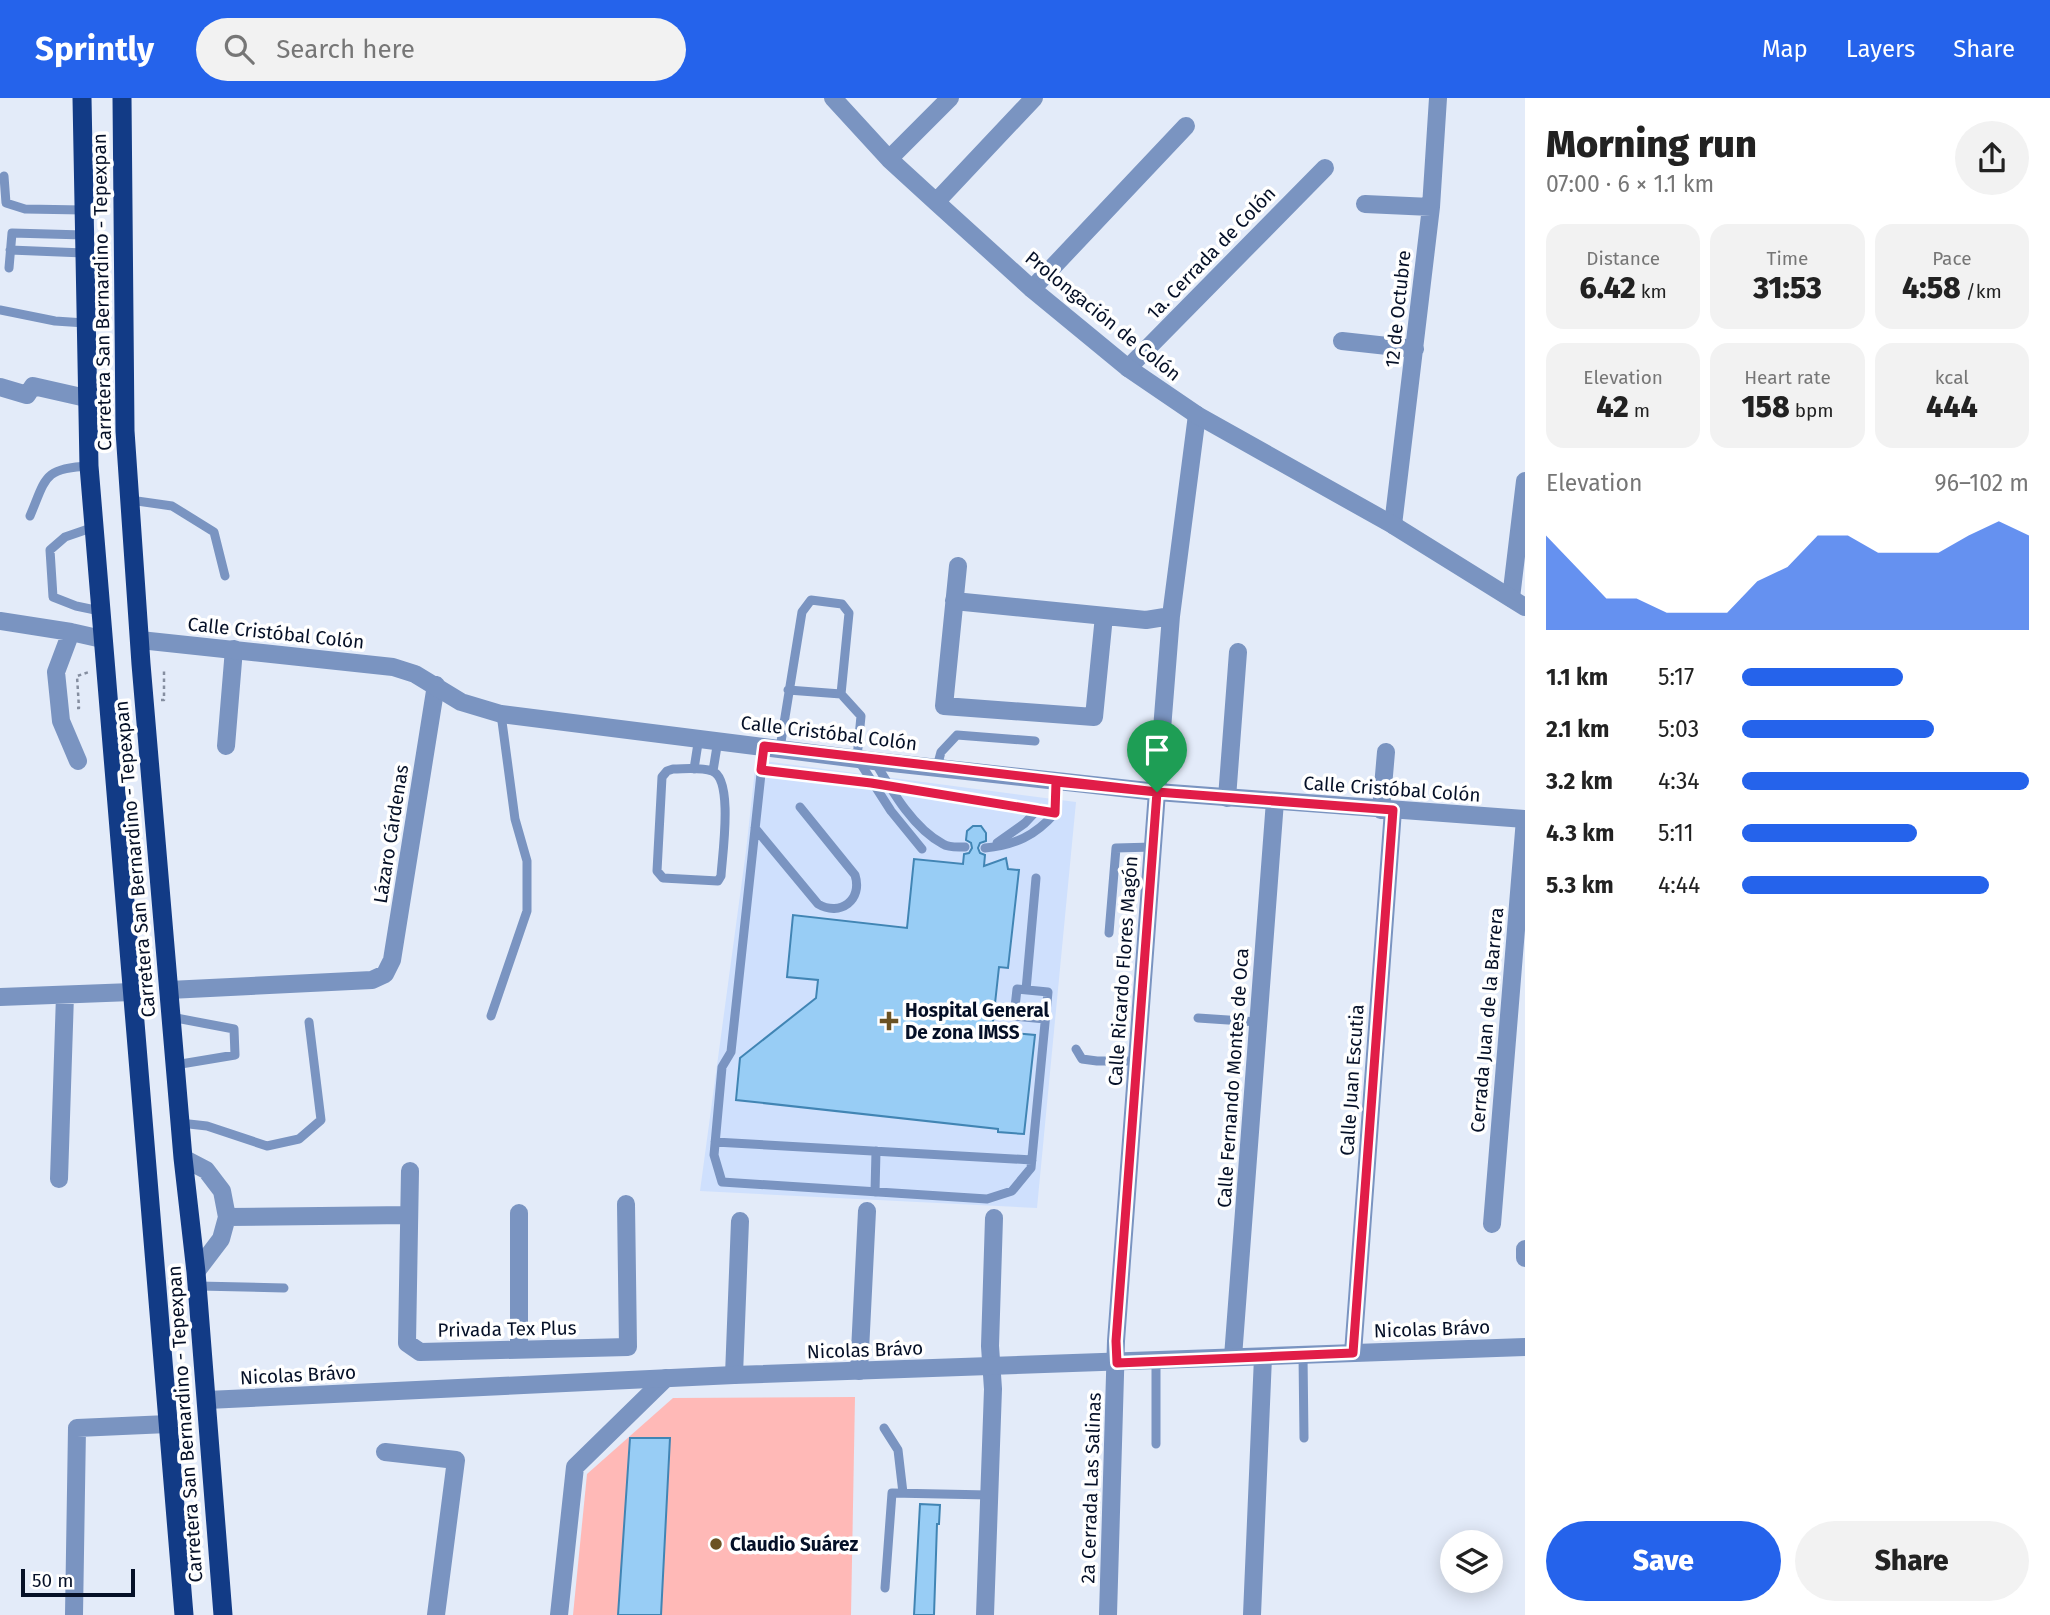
<!DOCTYPE html>
<html lang="en">
<head>
<meta charset="utf-8">
<style>
  body { margin:0; font-family:"Fira Sans",sans-serif; background:#f2f2f2; color:#222; height:100vh; display:flex; flex-direction:column; font-size:26px; white-space:nowrap }
  * { box-sizing:border-box; margin:0 }
  p { font-size:23px; color:#767676 }
  .icon { flex:none; width:38px; height:38px; fill:none; stroke:currentColor; stroke-width:2; stroke-linecap:round; stroke-linejoin:round }
  .map { position:relative; flex:1; overflow:hidden }
  .sheet { display:flex; flex-direction:column; background:#fff; width:525px }
  .sheet>* { flex:none }
  .tools { position:absolute; left:1440px; top:1432px; display:grid; gap:14px }
  .tools a { display:grid; place-items:center; width:63px; height:63px; border-radius:50%; background:#fff; box-shadow:0 4px 18px #0003; font-size:35px }
  .scale { position:absolute; left:21px; bottom:18px; width:114px; box-sizing:border-box; padding-left:7px; border:4px solid #051027; border-top:0; font-size:19px; line-height:24px; white-space:nowrap; color:#051027; -webkit-text-stroke:5px #fff; paint-order:stroke }
  .pin { position:absolute; display:grid; place-items:center; width:60px; height:60px; color:#fff; margin:-72px -30px; border-radius:50% 50% 50% 0; rotate:-45deg; box-shadow:0 0 7px #0007 }
  .pin .icon { rotate:45deg }
  .round { display:grid; place-items:center; flex:none; width:74px; height:74px; border-radius:37px; background:#f2f2f2 }
  .overview { display:flex; align-items:center; justify-content:space-between; height:119px; padding:0 21px }
  h1 { font-size:38px; font-weight:800; line-height:52px }
  .figures { display:grid; grid-template-columns:repeat(3,1fr); gap:10px; height:119px; padding:7px 21px }
  .figures div { display:grid; align-content:center; border-radius:18px; background:#f2f2f2; text-align:center }
  .figures b { font-size:30px; font-weight:800 }
  .figures small { font-size:19px; font-weight:400 }
  .figures p { font-size:19px }
  .chart { height:196px; padding:14px 21px }
  .chart p { display:flex; justify-content:space-between }
  .chart svg { width:100%; height:126px; margin-top:7px; fill:#2563eb; opacity:.7 }
  .cta { display:flex; gap:14px; margin-top:auto; padding:14px 21px }
  .cta a { flex:1; height:80px; border-radius:42px; background:#2563eb; color:#fff; font-size:28px; font-weight:800; line-height:80px; text-align:center }
  .cta a+a { background:#f2f2f2; color:#222 }
  ul { padding:0 21px; list-style:none; font-size:23px }
  li { display:grid; grid-template-columns:112px 84px 1fr; align-items:center; height:52px }
  li i { height:18px; border-radius:9px; background:#2563eb }
  header { display:flex; align-items:center; gap:42px; box-sizing:border-box; height:98px; padding:0 35px; background:#2563eb; color:#fff }
  header strong { font-size:33px }
  nav { display:flex; gap:38px; margin-inline-start:auto; font-size:24px }
  .search { width:490px; height:63px; background:#f2f2f2; display:flex; align-items:center; gap:18px; box-sizing:border-box; padding:0 24px; border-radius:38px; color:#767676; font-size:26px }
  main { display:flex; flex:1; min-height:0 }
  .map>svg:first-child { display:block }
</style>
</head>
<body>
<header>
<strong>Sprintly</strong>
<div class="search"><svg class="icon" aria-label="search" viewBox="0 0 24 24"><circle cx="10" cy="10" r="6"/><path d="M15 15l6 6"/></svg>Search here</div>
<nav><a>Map</a><a>Layers</a><a>Share</a></nav>
</header>
<main>
<div class="map">
<svg width="1525" height="1517" viewBox="0 0 1525 1517">
  <rect width="100%" height="100%" fill="#e3ebf9"/>
  <path fill="#cfe0fd" d="M756 662 1076 704 1037 1110 700 1093 746 753Z"/>
  <path fill="#ffb9b7" d="M855 1299 851 1517H573L587 1376 673 1300Z"/>
  <path fill="#98cdf5" stroke="#4185b4" stroke-width="2" d="M973 728H981L986 735V743L980 745 978 750 980 755 985 757 984 768 1006 760 1008 771 1019 772 1008 870 999 869 992 933 1035 937 1024 1036 998 1034V1031L736 1002 740 960 816 900 818 882 787 879 793 817 907 830 914 761 963 766 964 756 969 755 972 750 971 745 966 742 967 733Z
    M630 1340H670L661 1517H618Z
    M920 1406 940 1407 939 1426H937L934 1517H914Z"/>
  <g fill="none" stroke-linecap="round" stroke-linejoin="round">
    <path stroke="#858ea0" stroke-width="2.5" stroke-dasharray="3.5 3.5" stroke-linecap="butt" d="M161 602H164V571
      M77 610H79L77 578 89 574"/>
    <path stroke="#7a94c1" stroke-width="9" d="M4 78 6 105 25 111 83 112
      M10 152 84 155
      M9 170 12 135 84 137
      M0 212 55 223 85 225
      M130 402 172 408 214 434 225 478
      M30 418C46 380 43 370 89 368
      M94 429 65 439 50 452 53 499 76 508 100 513
      M788 592 841 596
      M764 648 731 954 722 969 714 1057 722 1084 987 1101 1012 1093 1031 1070 1048 894 1017 891 1014 918 1045 921
      M780 650 802 514 811 502 842 506 849 515 841 596 861 618 857 660 891 713 922 751
      M875 664C892 693 913 730 943 746 949 750 958 749 965 749
      M937 669 941 654 957 637 1035 643
      M673 671C685 671 700 669 712 673 734 680 722 759 721 778L718 783 663 780 657 773 662 679 667 673Z
      M694 671 699 639
      M762 672 871 685 1055 715 1056 684
      M713 673 718 642
      M755 730 818 806C840 819 863 802 855 777L800 709
      M997 745 1025 725 1039 710
      M985 750C1015 747 1035 738 1055 715
      M1109 835 1116 750 1153 749
      M1026 892 1036 780
      M491 918 527 813V763L515 721 501 616
      M171 919 234 931 235 957 175 967
      M1198 920 1258 924
      M1076 951 1082 961 1097 963H1137
      M180 1025 207 1028 267 1048 299 1041 321 1022 309 924
      M715 1044 1032 1062
      M875 1094 876 1053
      M198 1188 284 1190
      M1303 1257 1304 1340
      M884 1330 898 1352 903 1395
      M1156 1346V1263
      M885 1490 892 1395 989 1397"/>
    <path stroke="#7a94c1" stroke-width="18" d="M1365 106 1431 109
      M1032 191 1186 28
      M1342 243 1415 251
      M1128 270 1325 70
      M0 289 27 297 33 288 86 300
      M1393 427 1431 109 1438 0
      M958 468 944 608 1094 619 1104 518
      M1511 500 1525 383
      M954 503 1146 522 1171 518
      M0 523 71 534 102 541
      M71 534 56 574 61 623 78 663
      M226 648 234 551
      M1227 700 1238 554
      M1381 712 1386 654
      M169 892 372 882 385 876 392 862 436 587
      M0 899 132 894
      M183 1060 206 1072 222 1093 227 1119 221 1141 196 1174
      M410 1073 407 1245 420 1254 628 1249 626 1106
      M59 1081 65 897
      M227 1119 409 1117
      M1492 1126 1525 721
      M1525 1151V1160
      M519 1250V1115
      M1353 1255 1393 712
      M1233 1259 1275 703
      M859 1273 867 1113
      M734 1277 740 1123
      M385 1354 456 1362 436 1517
      M74 1517 77 1330 168 1326
      M559 1517 575 1369 666 1280
      M985 1517 993 1291 990 1248 994 1120
      M1108 1517 1116 1243 1157 694 1171 518 1197 317
      M1252 1517 1263 1259"/>
    <path stroke="#7a94c1" stroke-width="18" d="M833 0 889 61 936 104 1032 191 1128 270 1197 317 1393 427 1525 509
      M889 61 950 0
      M936 104 1034 0
      M140 542 393 569 415 576 461 604 501 616 874 663 1157 694 1525 721
      M207 1302 734 1277 1525 1249"/>
    <path stroke="#123b86" stroke-width="19" d="M82 0 89 368 184 1517
      M122 0 125 333 141 566 183 1060 196 1174 223 1517"/>
  </g>
  <g fill="none" stroke-linecap="round" stroke-linejoin="round">
    <g stroke="#fff" stroke-width="14">
      <path id="route" d="M1157 694 764 648 761 672 871 685 1055 715 1056 684 1157 694 1116 1243 1117 1265 1353 1255 1393 712 1157 694"/>
    </g>
    <use href="#route" stroke="#e11d48" stroke-width="9"/>
  </g>
  <g fill="#6b5223" stroke="#fff" stroke-width="2.5">
    <path d="M885.5 912.5h7v7h7v7h-7v7h-7v-7h-7v-7h7z"/>
    <circle cx="716" cy="1446" r="7"/>
  </g>
  <g text-anchor="middle" dominant-baseline="central" stroke-width="7" stroke-linejoin="round" paint-order="stroke">
    <g font-size="19" fill="#051027" stroke="#fff">
      <text transform="translate(1211 155) rotate(-46)">1a. Cerrada de Colón</text>
      <text transform="translate(102 194) rotate(-91)">Carretera San Bernardino - Tepexpan</text>
      <text transform="translate(1398 211) rotate(-84)">12 de Octubre</text>
      <text transform="translate(1103 218) rotate(39)">Prolongación de Colón</text>
      <text transform="translate(276 535) rotate(6)">Calle Cristóbal Colón</text>
      <text transform="translate(829 635) rotate(7)">Calle Cristóbal Colón</text>
      <text transform="translate(1392 691) rotate(4)">Calle Cristóbal Colón</text>
      <text transform="translate(391 736) rotate(-81)">Lázaro Cárdenas</text>
      <text transform="translate(135 761) rotate(-95)">Carretera San Bernardino - Tepexpan</text>
      <text transform="translate(1123 873) rotate(-86)">Calle Ricardo Flores Magón</text>
      <text transform="translate(1487 922) rotate(-85)">Cerrada Juan de la Barrera</text>
      <text transform="translate(1233 980) rotate(-86)">Calle Fernando Montes de Oca</text>
      <text transform="translate(1352 982) rotate(-86)">Calle Juan Escutia</text>
      <text transform="translate(507 1231) rotate(-1)">Privada Tex Plus</text>
      <text transform="translate(1432 1231) rotate(-2)">Nicolas Brávo</text>
      <text transform="translate(865 1252) rotate(-2)">Nicolas Brávo</text>
      <text transform="translate(298 1277) rotate(-3)">Nicolas Brávo</text>
      <text transform="translate(185 1326) rotate(-94)">Carretera San Bernardino - Tepexpan</text>
      <text transform="translate(1091 1390) rotate(-88)">2a Cerrada Las Salinas</text>
    </g>
    <g font-size="19" font-weight="bold" fill="#051027" stroke="#fff" text-anchor="start">
      <text x="905" y="912">Hospital General<tspan x="905" dy="22">De zona IMSS</tspan></text>
      <text x="730" y="1446">Claudio Suárez</text>
    </g>
  </g>
</svg>
<div class="tools">
<a><svg class="icon" aria-label="layers" viewBox="0 0 24 24"><path d="M12 4l9 5-9 5-9-5zM3 14l9 5 9-5"/></svg></a>
</div>
<div class="scale">50 m</div>
<div class="pin" style="left:1157px;top:694px;background:#1e9e55"><svg class="icon" aria-label="arrive" viewBox="0 0 24 24"><path d="M6 21V4h12l-3 4 3 4H6"/></svg></div>
</div>
<section class="sheet">
<div class="overview"><div><h1>Morning run</h1><p>07:00 · 6 × 1.1 km</p></div><a class="round"><svg class="icon" aria-label="share" viewBox="0 0 24 24"><path d="M12 15V3M7 8l5-5 5 5M5 13v7h14v-7"/></svg></a></div>
<div class="figures">
<div><p>Distance</p><b>6.42<small> km</small></b></div>
<div><p>Time</p><b>31:53</b></div>
<div><p>Pace</p><b>4:58<small> /km</small></b></div>
</div>
<div class="figures">
<div><p>Elevation</p><b>42<small> m</small></b></div>
<div><p>Heart rate</p><b>158<small> bpm</small></b></div>
<div><p>kcal</p><b>444</b></div>
</div>
<div class="chart"><p><span>Elevation</span>96–102 m</p>
<svg viewBox="0 0 160 44" preserveAspectRatio="none"><path d="M0 44V11L10 22L20 33L30 33L40 38L50 38L60 38L70 27L80 22L90 11L100 11L110 17L120 17L130 17L140 11L150 6L160 11V44z"/></svg>
</div>
<ul>
<li><b>1.1 km</b>5:17<i style="width:56%"></i></li>
<li><b>2.1 km</b>5:03<i style="width:67%"></i></li>
<li><b>3.2 km</b>4:34<i style="width:100%"></i></li>
<li><b>4.3 km</b>5:11<i style="width:61%"></i></li>
<li><b>5.3 km</b>4:44<i style="width:86%"></i></li>
</ul>
<div class="cta"><a>Save</a><a>Share</a></div>
</section>
</main>
</body>
</html>
